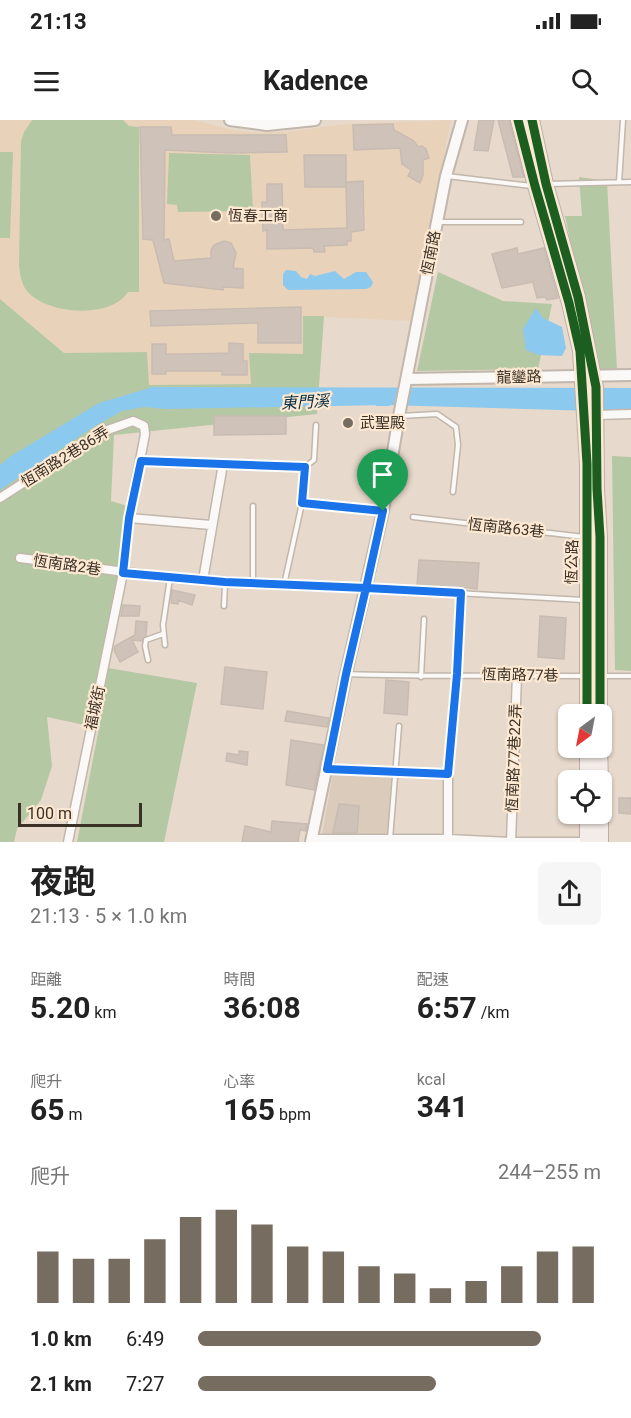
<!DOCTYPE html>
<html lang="zh-TW">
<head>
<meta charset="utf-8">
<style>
  body { margin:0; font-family:Roboto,"Noto Sans TC",sans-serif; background:#f6f6f6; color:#222; height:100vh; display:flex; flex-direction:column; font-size:22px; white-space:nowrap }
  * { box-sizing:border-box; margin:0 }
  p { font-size:20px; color:#767676 }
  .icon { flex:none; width:33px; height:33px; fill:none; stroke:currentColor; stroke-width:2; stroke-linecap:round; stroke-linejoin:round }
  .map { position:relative; height:722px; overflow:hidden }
  .side { display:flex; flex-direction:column; background:#fff; flex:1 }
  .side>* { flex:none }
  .needle { width:39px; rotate:212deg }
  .buttons { position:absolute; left:558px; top:584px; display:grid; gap:12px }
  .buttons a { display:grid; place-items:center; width:54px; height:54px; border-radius:9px; background:#fff; box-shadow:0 2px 4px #0004; font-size:30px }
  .scale { position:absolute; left:18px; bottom:15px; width:124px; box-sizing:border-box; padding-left:6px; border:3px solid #3b3126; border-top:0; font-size:16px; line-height:21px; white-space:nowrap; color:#3b3126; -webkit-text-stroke:4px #fde8d2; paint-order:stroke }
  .pin { position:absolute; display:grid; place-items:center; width:51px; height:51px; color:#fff; margin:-62px -26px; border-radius:50% 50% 50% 0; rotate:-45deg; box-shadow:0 0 6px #0007 }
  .pin .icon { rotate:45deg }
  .round { display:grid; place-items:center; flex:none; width:63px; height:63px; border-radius:9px; background:#f6f6f6 }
  .overview { display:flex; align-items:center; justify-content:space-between; height:102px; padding:0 30px }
  h1 { font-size:33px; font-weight:700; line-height:45px }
  .figures { display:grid; grid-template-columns:repeat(3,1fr); gap:9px; height:102px; padding:6px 30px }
  .figures div { display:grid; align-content:center }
  .figures b { font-size:30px; font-weight:700 }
  .figures small { font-size:16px; font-weight:400 }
  .figures p { font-size:16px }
  .chart { height:168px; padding:12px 30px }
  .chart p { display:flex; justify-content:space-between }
  .chart svg { width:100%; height:108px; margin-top:6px; stroke:#776c60; stroke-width:6 }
  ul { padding:0 30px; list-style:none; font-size:20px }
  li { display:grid; grid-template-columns:96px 72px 1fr; align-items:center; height:45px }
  li i { height:15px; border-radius:8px; background:#776c60 }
  .status { display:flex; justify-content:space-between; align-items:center; height:42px; padding:0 30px; background:#fff; direction:ltr }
  .status svg { height:16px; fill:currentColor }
  header { display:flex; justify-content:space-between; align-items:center; height:78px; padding:0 30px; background:#fff; font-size:27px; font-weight:700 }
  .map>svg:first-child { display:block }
</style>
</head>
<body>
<div class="status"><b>21:13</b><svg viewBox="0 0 49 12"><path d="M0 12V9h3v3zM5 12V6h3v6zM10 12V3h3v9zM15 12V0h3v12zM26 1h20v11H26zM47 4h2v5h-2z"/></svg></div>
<header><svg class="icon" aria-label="menu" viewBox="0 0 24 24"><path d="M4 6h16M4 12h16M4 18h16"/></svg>Kadence<svg class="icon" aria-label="search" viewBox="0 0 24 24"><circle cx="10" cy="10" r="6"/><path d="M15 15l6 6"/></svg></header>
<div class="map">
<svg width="631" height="722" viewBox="0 0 631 722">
  <rect width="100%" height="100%" fill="#e7d9cb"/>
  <path fill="#e9d2ba" d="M0 0H194L232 10 258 13 287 12 345 4 451 0 411 201 304 196 303 234 251 264 148 265 147 232 64 233 0 179Z"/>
  <path fill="#dacbbb" d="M333 653 392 655 388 720 322 715Z"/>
  <path fill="#b5c8a4" d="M32 0H123L129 6 139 7V172H128C111 199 47 195 27 171 21 164 20 153 19 145L21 21 24 12Z
    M0 32H13L10 118H0Z
    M169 33 250 35 253 91 178 92 177 85 167 84Z
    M579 57 607 61 617 250H598L565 96H582Z
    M438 152 503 181 552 184 538 249 417 251Z
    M0 179 64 233 147 232 149 265 251 264 249 233 303 234V196H324L317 294 114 315 111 381 131 387 102 547 197 563 164 722H77L99 608 47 597 52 646 41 680 17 709 14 722H0Z
    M612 336 631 337V551L615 550Z"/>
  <path fill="#8cc9ee" d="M286 150 296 151 301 157 307 159 310 154 315 156 335 151 344 159 356 152H366L373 162 371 167 366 169 288 170 283 165V154Z
    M536 188 543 198 562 207 566 228 562 236 539 235 526 230 523 209Z
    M153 267 631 268V292L386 285 166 289 144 287 122 291 95 306 0 370V345L11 336 99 283Z"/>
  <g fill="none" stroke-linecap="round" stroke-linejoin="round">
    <path stroke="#8cc9ee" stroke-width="2" d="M377 285H389"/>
  </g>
  <path fill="#cfc3b9" stroke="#c8bcb2" stroke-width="1.5" d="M479 0H494L488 31 474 30Z
    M498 0H509L524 57H513Z
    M393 4 394 10 414 21 418 27 422 26 426 29 429 38 423 40V55L420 63 408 56 411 50 402 44 400 28 354 30 353 5Z
    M140 7H171L172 15H286L287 32 230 33 165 30 164 120 169 119 174 141 211 138V130L214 125 224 121 231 123 236 133 233 148 243 149V168L223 167V170L164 163 153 120 143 119Z
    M304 35H346V67H305Z
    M363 61 364 110 351 112V121H347V125L324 126 325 132H314L313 128 267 129V110L263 111 262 82H267V64H282L283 110 347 108 346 62Z
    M517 128 518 134 544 128 558 178 547 180 545 177 537 178 533 162 502 168 492 134Z
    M301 187V223H258V203L151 206 150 191Z
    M229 223 243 224V241H247V255H222V251H166V254H152V224H166V234H186L229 233Z
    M214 296H286V314L214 315Z
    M419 440 479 443 477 469 461 467 457 468 417 466Z
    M172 470 195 475 192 485 178 480V484L171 483Z
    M123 485 140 486 139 496H121Z
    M540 496 566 498 564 539 538 537Z
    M136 501 147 502 146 516 142 521 132 520 138 532 120 542 114 530 115 526 135 515Z
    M225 547 267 552 263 589 221 584Z
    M386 560 409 562 407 595 384 593Z
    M287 591 329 598 327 607 285 601Z
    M291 620 324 625 314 670 286 665Z
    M239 631 248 632 247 645 226 641 227 633 239 635Z
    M619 678H631V694L619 693Z
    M339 684 359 686 357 713H333Z
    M272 701 307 704 306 711 300 710 298 722H242L245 706 271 712Z"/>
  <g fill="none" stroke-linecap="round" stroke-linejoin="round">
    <g stroke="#c2b7ac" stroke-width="7">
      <path id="service" d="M447 56 532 66
        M619 62 623 0
        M548 64 631 62
        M438 102H521
        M400 296 437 294 456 307 458 325 453 372
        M302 383 382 391
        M253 386V464
        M413 397 584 417
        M284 465 302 383 305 347 314 340 316 305
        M366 468 583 480
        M224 486 225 463
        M165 525 163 505 170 458
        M148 540 145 526 146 520 163 514
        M347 554C426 557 506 555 585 556
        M602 556H631
        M421 557 424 499
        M329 649 447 654
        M390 719 399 606"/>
    </g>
    <g stroke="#c2b7ac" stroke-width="11">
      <path id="minor" d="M596 295 631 294
        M141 341 305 347
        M0 378 102 312 133 301 144 306 145 314 129 398 123 453 68 722
        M129 398 211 405
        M20 438 170 458 284 465 366 468
        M203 460 223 344
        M311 719H448L511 722H587
        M448 722V654L457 554 461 473
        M511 722 517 555"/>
    </g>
    <g stroke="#c2b7ac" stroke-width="14">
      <path id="tertiary" d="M230 0 267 5 315 0
        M407 259 631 255
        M311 722 346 554 383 391 399 296 446 56 462 0"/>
    </g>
    <g stroke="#bfaea6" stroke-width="16">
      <path id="primary" d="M518 0 535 66 569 183 580 231 587 344V594
        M532 0 546 64 578 177 596 267 597 369 600 417V594
        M587 627V660
        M600 627 601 660
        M587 693V722
        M601 693V722"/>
    </g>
    <use href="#service" stroke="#fbf9f7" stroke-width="4"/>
    <use href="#minor" stroke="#fbf9f7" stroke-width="8"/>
    <use href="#tertiary" stroke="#fbf9f7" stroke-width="10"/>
    <use href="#primary" stroke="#f4ece9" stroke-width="14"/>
    <g stroke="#fde8d2" stroke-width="13">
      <path id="cycleway" d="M518 0 535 66 569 183 580 231 587 344V594
        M532 0 546 64 578 177 596 267 597 369 600 417V594"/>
    </g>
    <use href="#cycleway" stroke="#1b5e20" stroke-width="9"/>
  </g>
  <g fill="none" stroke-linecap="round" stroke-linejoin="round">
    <g stroke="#fff" stroke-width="12">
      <path id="route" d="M383 391 302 383 305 347 141 341 129 398 123 453 225 462 366 468 346 554 327 649 448 654 457 554 461 473 366 468 383 391"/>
    </g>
    <use href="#route" stroke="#1a73e8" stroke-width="8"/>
  </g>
  <g fill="#776c60" stroke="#fde8d2" stroke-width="2">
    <circle cx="216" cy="96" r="6"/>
    <circle cx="348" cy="303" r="6"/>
  </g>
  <g text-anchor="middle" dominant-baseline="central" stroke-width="4.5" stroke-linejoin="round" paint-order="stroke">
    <g font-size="15" fill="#3b3126" stroke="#fde8d2" text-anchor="start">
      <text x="228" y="96">恆春工商</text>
      <text x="360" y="303">武聖殿</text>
    </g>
    <g font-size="15" fill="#3b3126" stroke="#fde8d2">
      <text transform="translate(431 133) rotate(-79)">恆南路</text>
      <text transform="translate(519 257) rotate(-1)">龍鑾路</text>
      <text transform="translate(65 337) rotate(-32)">恆南路2巷86弄</text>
      <text transform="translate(506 408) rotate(6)">恆南路63巷</text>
      <text transform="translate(572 442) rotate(-89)">恆公路</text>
      <text transform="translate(67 445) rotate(8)">恆南路2巷</text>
      <text transform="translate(520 555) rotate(1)">恆南路77巷</text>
      <text transform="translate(95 588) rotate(-78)">福城街</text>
      <text transform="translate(514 638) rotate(-88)">恆南路77巷22弄</text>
    </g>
    <g font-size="16" font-style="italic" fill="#042e45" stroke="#fde8d2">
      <text transform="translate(305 282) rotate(-3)">東門溪</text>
    </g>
  </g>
</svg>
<div class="buttons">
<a><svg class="needle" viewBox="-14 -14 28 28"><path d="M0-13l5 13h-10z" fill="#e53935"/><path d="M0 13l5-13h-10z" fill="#767676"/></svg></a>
<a><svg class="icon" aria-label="locate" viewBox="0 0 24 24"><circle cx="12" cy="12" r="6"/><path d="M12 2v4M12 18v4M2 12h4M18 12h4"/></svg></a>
</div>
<div class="scale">100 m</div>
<div class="pin" style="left:383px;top:391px;background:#1e9e55"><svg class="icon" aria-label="arrive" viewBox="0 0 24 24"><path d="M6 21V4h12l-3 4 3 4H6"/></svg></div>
</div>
<section class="side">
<div class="overview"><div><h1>夜跑</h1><p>21:13 · 5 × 1.0 km</p></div><a class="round"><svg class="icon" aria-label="share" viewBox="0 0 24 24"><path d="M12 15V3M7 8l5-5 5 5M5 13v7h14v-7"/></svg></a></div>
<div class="figures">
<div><p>距離</p><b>5.20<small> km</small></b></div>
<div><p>時間</p><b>36:08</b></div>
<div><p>配速</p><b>6:57<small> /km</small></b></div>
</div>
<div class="figures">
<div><p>爬升</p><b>65<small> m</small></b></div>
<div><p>心率</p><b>165<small> bpm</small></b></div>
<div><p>kcal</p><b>341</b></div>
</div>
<div class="chart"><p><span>爬升</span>244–255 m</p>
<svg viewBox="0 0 160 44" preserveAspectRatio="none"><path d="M5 44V23M15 44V26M25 44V26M35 44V18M45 44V9M55 44V6M65 44V12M75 44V21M85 44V23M95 44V29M105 44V32M115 44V38M125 44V35M135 44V29M145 44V23M155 44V21"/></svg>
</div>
<ul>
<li><b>1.0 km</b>6:49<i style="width:85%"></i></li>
<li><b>2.1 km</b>7:27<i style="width:59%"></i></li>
</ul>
</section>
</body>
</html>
